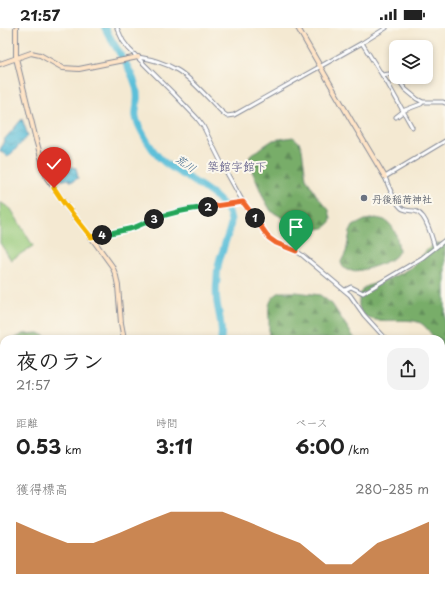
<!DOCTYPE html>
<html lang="ja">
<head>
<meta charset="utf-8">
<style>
  body { margin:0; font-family:"Playpen Sans","Klee One",sans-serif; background:#f2f2f2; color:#222; height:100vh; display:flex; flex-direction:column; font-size:15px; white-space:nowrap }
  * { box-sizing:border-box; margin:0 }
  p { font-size:13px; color:#767676 }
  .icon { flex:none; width:22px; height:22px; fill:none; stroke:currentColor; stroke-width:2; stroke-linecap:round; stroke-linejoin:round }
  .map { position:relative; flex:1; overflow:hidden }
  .side { position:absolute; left:0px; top:307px; width:445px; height:256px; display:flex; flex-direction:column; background:#fff; border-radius:12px 12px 0 0; box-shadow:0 2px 6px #0003 }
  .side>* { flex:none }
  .controls { position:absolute; left:389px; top:12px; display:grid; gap:8px }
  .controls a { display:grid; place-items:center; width:44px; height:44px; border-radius:8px; background:#fff; box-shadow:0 2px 6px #0003; font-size:20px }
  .pin { position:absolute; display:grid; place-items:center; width:34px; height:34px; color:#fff; margin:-41px -17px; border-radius:50% 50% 50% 0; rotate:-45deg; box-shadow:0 0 4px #0007 }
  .pin .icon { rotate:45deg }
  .km { position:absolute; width:20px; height:20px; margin:-10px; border-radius:50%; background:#222; color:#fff; font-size:11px; line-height:20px; text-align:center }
  .round { display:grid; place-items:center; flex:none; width:42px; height:42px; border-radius:12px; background:#f2f2f2 }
  .head { display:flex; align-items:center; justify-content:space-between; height:68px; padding:0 16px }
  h1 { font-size:22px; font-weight:700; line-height:30px }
  .figures { display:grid; grid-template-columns:repeat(3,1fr); gap:6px; height:68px; padding:4px 16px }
  .figures div { display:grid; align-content:center }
  .figures b { font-size:20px; font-weight:700 }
  .figures small { font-size:11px; font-weight:400 }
  .figures p { font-size:11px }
  .chart { height:112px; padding:8px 16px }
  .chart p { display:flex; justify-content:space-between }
  .chart svg { width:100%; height:72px; margin-top:4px; fill:#b45309; opacity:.7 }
  .status { display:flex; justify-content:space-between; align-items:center; height:28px; padding:0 20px; background:#fff; direction:ltr }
  .status svg { height:11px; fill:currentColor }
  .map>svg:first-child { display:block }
</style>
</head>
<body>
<div class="status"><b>21:57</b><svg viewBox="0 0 49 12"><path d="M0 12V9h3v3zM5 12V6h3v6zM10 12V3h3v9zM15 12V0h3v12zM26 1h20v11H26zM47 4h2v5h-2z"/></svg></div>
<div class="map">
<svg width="445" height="563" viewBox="0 0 445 563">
  <defs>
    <pattern id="forest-firs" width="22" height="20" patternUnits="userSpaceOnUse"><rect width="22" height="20" fill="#78ad69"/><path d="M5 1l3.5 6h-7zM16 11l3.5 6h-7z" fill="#628d5a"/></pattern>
    <pattern id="water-waves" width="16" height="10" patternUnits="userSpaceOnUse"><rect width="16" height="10" fill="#5bbfd9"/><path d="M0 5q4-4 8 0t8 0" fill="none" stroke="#4a9cb3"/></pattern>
  </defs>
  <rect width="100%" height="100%" fill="#fbf7ec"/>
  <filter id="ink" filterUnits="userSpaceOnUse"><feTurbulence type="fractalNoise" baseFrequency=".025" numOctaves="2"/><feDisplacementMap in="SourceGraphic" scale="8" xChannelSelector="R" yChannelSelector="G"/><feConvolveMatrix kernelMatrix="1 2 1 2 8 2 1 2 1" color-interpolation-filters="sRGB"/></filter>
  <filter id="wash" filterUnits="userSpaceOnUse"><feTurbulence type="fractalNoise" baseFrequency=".012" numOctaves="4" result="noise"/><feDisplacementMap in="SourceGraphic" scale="16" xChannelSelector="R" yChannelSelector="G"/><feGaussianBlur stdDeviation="0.9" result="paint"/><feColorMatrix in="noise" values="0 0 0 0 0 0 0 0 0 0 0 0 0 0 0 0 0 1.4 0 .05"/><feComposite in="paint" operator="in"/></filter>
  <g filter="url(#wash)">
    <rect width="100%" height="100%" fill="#f4e9d2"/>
    <path fill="#96c979" stroke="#587c6c" d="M0 174 11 181 33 218 11 232 0 215Z"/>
    <path fill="url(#forest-firs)" stroke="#4a6e64" d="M293 109 299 114 302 121 306 150 317 168 329 182 331 191 330 195 324 200 317 201 297 196 281 189 271 183 264 171 249 136 250 127 273 112Z
      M376 190C379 191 384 191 386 193 396 199 398 213 399 223 397 225 396 229 393 230 384 236 357 246 347 242 343 240 342 238 341 234L346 224 350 204 353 198 365 192Z
      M437 215 445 216V324L441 319V311H435C430 305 425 296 418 294 400 288 355 303 359 272 359 267 362 261 366 259 369 257 374 256 378 255 386 252 395 248 403 244 406 242 410 240 413 238 422 230 425 220 437 215Z
      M280 264H296L320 267 332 276 355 311H268C269 305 269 298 269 292 268 279 268 271 280 264Z
      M39 305 51 311H14L23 306Z
      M4 317V349L0 348V320Z
      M4 539V559H38L32 563H0V542Z
      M54 559H104L105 563H61Z
      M246 559H292L290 563H245Z
      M354 559H429V563H355Z"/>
    <path fill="url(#water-waves)" stroke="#3b779c" d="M22 91 28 108 8 129 0 123 4 112Z
      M72 139 76 140 78 150 73 153H70L69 151 64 152 60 151V147Z"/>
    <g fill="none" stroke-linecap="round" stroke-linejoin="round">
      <path stroke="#5bbfd9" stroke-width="7" d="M105 0C113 17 126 32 133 50 136 57 138 66 137 74 137 79 135 84 136 89 137 96 142 104 146 111 151 119 156 128 164 134 181 148 230 169 231 193 231 202 225 212 223 222 219 231 217 241 217 251 216 259 216 268 217 275 219 288 223 298 221 311
        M192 563 193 559"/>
    </g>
  </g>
  <g filter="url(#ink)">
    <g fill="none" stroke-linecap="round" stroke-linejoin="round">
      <g stroke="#888c98" stroke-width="5">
        <path id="street" d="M117 0 123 13 129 21 174 66 197 90 203 98 222 136 243 174 269 210 276 215 296 223 302 227 350 267 364 287 386 311
          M362 15 382 47 388 56 412 99
          M138 29C152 31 165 35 177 42 193 51 209 72 223 85L227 88 234 87 362 15 386 0
          M382 47 389 46 393 47 398 51 405 61 417 71 423 74H443L445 75
          M396 89 405 82 421 76 423 74
          M91 209 133 200 152 191 168 186 183 182 243 174
          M435 220C432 210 429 197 423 189 415 179 411 185 403 181 396 177 388 157 385 149L445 113
          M345 262 351 259 363 265 422 230 445 212
          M0 363 4 362
          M441 415 445 421
          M441 479 445 483"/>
      </g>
      <g stroke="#888c98" stroke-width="6">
        <path id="secondary" d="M16 0V30L36 112 47 150 70 183 91 209 112 238 116 248 118 258 121 295 124 311
          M298 0 351 92 385 149
          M0 36 31 25 40 27 63 40 79 41 138 29
          M441 459 445 457
          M162 563 164 559
          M243 563 246 559"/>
      </g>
      <use href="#street" stroke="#fff" stroke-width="3"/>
      <use href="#secondary" stroke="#ffe4c6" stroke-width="4"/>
    </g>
  </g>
  <g fill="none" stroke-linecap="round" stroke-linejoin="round" filter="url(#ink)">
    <g stroke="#fff" stroke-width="8">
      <path id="split-1" d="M255 190 269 210 276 215 296 223"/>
    </g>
    <g stroke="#fff" stroke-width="8">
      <path id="split-2" d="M208 179 243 174 255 190"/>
    </g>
    <g stroke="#fff" stroke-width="8">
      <path id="split-3" d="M154 191C172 184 189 181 208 179"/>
    </g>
    <g stroke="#fff" stroke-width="8">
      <path id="split-4" d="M102 207 133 200 154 191"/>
    </g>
    <g stroke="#fff" stroke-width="8">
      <path id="split-5" d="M64 175 91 209 102 207"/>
    </g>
    <g stroke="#fff" stroke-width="8">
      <path id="split-6" d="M54 160 64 175"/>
    </g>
    <use href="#split-1" stroke="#f0652b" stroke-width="5"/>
    <use href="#split-2" stroke="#f0652b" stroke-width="5"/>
    <use href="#split-3" stroke="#22a559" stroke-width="5"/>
    <use href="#split-4" stroke="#22a559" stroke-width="5"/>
    <use href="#split-5" stroke="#f5b400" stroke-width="5"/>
    <use href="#split-6" stroke="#f5b400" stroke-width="5"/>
  </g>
  <circle fill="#6b7280" stroke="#fbf7ec" stroke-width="1.5" cx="364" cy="170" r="4"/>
  <g text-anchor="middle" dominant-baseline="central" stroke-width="4" stroke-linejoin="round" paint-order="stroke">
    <g font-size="10" font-weight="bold" fill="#5b616d" stroke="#fbf7ec" text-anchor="start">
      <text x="372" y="170">丹後稲荷神社</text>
    </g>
    <g font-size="11" font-style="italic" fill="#2e5a83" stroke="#fbf7ec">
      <text transform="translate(186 135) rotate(35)">荒川</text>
    </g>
    <g font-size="12" fill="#5b5886" stroke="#fbf7ec">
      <text x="237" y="138">築館字館下</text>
    </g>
  </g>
</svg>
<div class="controls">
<a><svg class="icon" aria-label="layers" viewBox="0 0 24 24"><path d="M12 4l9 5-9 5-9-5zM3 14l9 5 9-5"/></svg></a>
</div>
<div class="pin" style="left:296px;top:223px;background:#1e9e55"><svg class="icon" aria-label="arrive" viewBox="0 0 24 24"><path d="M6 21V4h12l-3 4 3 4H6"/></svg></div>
<div class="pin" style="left:54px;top:160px;background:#d93025"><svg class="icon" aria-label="check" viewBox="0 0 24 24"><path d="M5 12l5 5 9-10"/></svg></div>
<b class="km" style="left:255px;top:190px">1</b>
<b class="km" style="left:208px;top:179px">2</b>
<b class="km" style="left:154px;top:191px">3</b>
<b class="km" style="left:102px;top:207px">4</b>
<section class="side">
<div class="head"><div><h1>夜のラン</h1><p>21:57</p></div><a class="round"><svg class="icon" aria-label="share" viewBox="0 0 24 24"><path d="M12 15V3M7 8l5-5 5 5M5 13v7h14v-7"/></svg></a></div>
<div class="figures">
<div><p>距離</p><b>0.53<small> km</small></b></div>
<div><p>時間</p><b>3:11</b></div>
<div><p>ペース</p><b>6:00<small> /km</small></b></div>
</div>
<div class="chart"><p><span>獲得標高</span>280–285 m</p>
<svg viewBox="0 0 160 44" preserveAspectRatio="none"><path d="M0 44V12L10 19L20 25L30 25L40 19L50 12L60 6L70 6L80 6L90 12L100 19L110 25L120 38L130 38L140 25L150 19L160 12V44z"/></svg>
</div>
</section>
</div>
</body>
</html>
